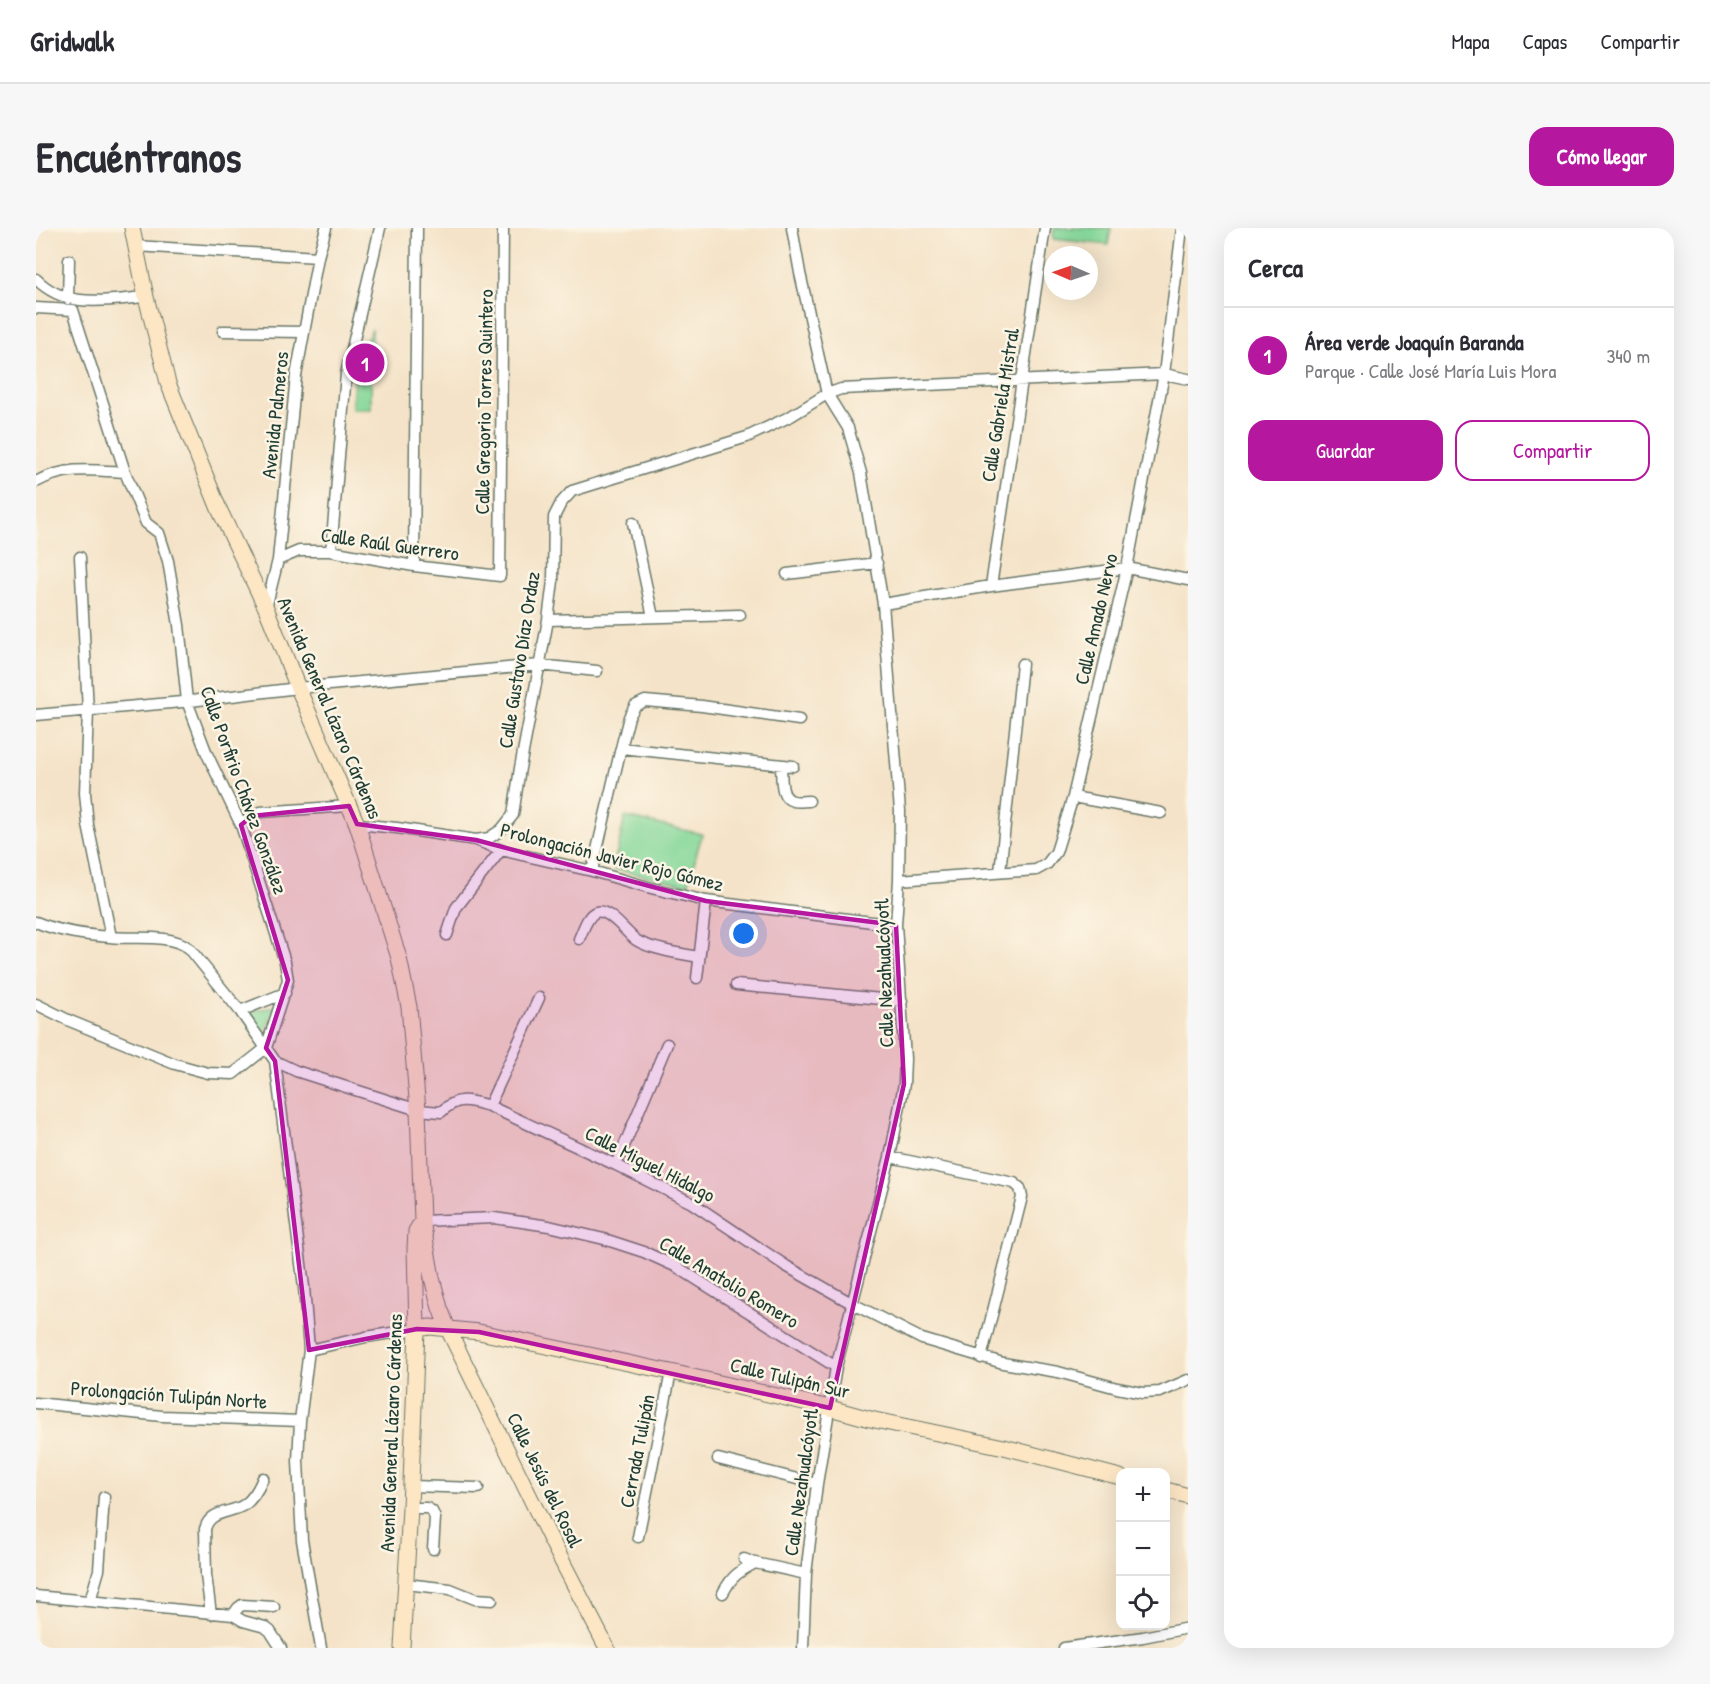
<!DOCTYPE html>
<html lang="es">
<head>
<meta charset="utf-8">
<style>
  :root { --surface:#fff; --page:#f7f7f7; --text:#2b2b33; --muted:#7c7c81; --line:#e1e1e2; --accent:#b5179e }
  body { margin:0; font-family:"Patrick Hand",sans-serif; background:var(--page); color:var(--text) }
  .controls { position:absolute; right:18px; bottom:18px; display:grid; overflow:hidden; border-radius:12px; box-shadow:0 6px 24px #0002 }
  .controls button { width:54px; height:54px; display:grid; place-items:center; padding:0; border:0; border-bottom:2px solid var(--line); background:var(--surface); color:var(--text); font:30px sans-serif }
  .compass { position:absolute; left:1008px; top:18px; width:54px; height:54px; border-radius:50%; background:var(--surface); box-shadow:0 6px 24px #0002; rotate:272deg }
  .you { position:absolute; left:708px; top:706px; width:21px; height:21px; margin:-15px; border:4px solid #fff; border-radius:50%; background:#1a73e8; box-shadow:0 0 0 9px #1a73e833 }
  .badge { display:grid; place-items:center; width:39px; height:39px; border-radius:50%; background:var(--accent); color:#fff; font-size:20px; font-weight:700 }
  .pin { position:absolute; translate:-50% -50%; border:3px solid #fff; box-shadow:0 2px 6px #0006 }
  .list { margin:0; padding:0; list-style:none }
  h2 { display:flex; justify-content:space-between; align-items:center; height:78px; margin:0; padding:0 24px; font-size:26px }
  h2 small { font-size:20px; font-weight:400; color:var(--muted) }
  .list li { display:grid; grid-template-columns:39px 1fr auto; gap:18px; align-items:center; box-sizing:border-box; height:96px; padding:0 24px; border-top:2px solid var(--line) }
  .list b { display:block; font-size:22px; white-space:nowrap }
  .list p { margin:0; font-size:20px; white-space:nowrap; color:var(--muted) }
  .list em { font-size:20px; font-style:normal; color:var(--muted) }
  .actions { display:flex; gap:12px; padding:18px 24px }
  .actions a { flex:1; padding:14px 0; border:2px solid var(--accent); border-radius:18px; text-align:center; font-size:21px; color:var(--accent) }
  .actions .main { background:var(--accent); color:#fff }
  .icon { flex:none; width:33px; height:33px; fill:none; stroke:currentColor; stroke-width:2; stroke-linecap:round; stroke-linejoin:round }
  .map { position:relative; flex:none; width:1152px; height:1420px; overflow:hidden; border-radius:18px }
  header { display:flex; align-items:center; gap:36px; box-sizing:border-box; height:84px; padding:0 30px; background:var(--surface); border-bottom:2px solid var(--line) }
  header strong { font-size:28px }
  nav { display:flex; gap:33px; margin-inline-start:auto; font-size:21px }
  .intro { display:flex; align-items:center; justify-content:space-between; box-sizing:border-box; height:144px; padding:0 36px }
  h1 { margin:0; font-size:42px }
  .button { padding:15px 27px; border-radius:18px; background:var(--accent); color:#fff; font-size:21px; font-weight:700 }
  main { display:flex; gap:36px; padding:0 36px }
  aside { flex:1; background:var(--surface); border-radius:18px; box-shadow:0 6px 24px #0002 }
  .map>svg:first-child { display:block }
  .park { fill:url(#park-crowns); stroke:#528a66; stroke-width:1.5 }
  .pitch { fill:#84d799; stroke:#528a66; stroke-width:1.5 }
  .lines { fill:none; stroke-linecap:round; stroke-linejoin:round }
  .street-casing { stroke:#6a7768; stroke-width:13 }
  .secondary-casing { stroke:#6a7768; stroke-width:17 }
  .street { stroke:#fff; stroke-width:10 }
  .secondary { stroke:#fce6c4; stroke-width:15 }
  .marked { fill:#b5179e; fill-opacity:0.2; stroke:#b5179e; stroke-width:4.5; stroke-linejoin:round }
  .labels { text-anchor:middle; stroke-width:5; stroke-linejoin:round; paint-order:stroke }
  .street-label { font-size:20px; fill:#1f3d34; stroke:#fcf5e5 }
</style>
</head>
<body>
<header>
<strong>Gridwalk</strong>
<nav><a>Mapa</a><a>Capas</a><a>Compartir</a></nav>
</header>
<div class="intro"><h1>Encuéntranos</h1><a class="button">Cómo llegar</a></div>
<main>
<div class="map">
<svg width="1152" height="1420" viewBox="0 0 1152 1420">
  <defs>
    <pattern id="park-crowns" width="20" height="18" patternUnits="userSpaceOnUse" patternTransform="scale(1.5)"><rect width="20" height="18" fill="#84d799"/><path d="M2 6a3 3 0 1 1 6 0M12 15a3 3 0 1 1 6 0" fill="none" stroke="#72b984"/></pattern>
  </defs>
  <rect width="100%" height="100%" fill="#fcf5e5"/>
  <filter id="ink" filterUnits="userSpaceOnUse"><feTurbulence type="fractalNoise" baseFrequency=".0167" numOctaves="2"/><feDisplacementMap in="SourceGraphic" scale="12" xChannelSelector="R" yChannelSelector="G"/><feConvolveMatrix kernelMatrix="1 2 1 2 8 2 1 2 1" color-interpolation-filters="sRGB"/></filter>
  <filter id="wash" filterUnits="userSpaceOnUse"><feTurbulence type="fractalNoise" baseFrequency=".008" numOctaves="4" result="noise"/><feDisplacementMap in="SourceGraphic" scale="24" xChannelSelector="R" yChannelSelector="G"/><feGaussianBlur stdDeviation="1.35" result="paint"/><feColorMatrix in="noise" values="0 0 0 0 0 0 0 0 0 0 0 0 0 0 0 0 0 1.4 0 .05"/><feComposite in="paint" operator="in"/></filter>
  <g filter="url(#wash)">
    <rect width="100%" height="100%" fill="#f4e3c8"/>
    <path class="park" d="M336,101L335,181H316L318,148L326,122Z
      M240,778L226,810L208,785Z"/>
    <path class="pitch" d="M1018,0H1075L1072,17L1017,11Z
      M589,589L666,606L652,657L577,641Z"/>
  </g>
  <g filter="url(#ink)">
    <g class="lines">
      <defs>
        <path id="street" d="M756,0L764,45L791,166L812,200L825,245L847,376L864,583L863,652L860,697L869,831L868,856L854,929L800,1139L781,1256L770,1346L767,1420
          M99,18L282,29
          M0,51C31,82 71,72 110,69
          M32,71L33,32
          M0,80L37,82L89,244L110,295L123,305L132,333L143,397L151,473L171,526L205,597L249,734L252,752L230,820L197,846L172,845L139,836L34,793L0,776
          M187,103L267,104
          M0,254C30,238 56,242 89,244
          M597,295L617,389
          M295,323L310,146L344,0
          M44,329L52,483L49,565L52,597L75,709
          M242,332L263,323H295L378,338L464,348L467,0
          M378,338L381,0
          M751,346L841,335
          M955,358L1009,0
          M847,376L955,358L1091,340L1152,352
          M230,380L242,332L260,148L282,29L290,0
          M512,392L704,387
          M0,487L146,474L262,460L503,437L561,443
          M585,520L757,538
          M745,537C746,548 743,570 757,573C762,574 768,573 773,573
          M1037,569L1125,585
          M321,596L361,600L440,612L465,622L556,643L615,660L670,673L860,697
          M205,597L216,588L224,584L313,578
          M440,612L453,610L465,602L477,587L484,540L512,392L517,353L518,289L525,275L536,263L711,209L755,188L791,166L805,161L1128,146L1152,151
          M556,643L585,520L593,489L599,478L609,473L666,478L763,492
          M964,644L986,436
          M863,652L1000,642L1011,636L1020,624L1037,569L1091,340L1128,146L1146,0
          M0,694C23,704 50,707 74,709C100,712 132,705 153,720L204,783L239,833L260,843L382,882L405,884C422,868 432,872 453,878L580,937L656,975L750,1038L817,1076L886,1111L967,1135L1022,1144L1081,1160L1107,1165L1124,1164L1152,1152
          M411,707L420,680L465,622
          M543,711C547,703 551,687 560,684C573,680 590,705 600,712C613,721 646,726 663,729
          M661,750L670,673
          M700,757L866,773
          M204,783L249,765
          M239,833L268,1059L273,1122L264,1193L262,1233L266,1312L285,1420
          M453,878L503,770
          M854,929L978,955L984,960L986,969L945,1130
          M580,937L631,816
          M386,993L458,990L513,998L568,1011L608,1024L641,1039L800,1139
          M273,1122L330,1109L381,1101
          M0,1175L126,1188L264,1193
          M682,1231L781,1256
          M374,1258L442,1260
          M374,1280H391L396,1283L399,1290L397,1321
          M602,1309L635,1144
          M708,1331L719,1335L770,1346
          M370,1356L414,1361L439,1371L456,1372
          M687,1365C696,1348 702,1344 719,1335
          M0,1368L197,1387L207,1393L229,1399L234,1403L245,1420
          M54,1373L63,1342L68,1269
          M175,1386L170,1347L169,1301C174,1282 193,1286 208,1277C217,1271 223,1260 227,1250
          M197,1387L202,1380L206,1377L238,1379
          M1028,1420L1107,1409L1152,1400"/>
        <path id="secondary" d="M96,0L110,69L132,155L183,281L230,380L262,460L321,596L363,730L373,779L382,882L386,993L396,1050L404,1080L412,1101L513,1308L571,1420
          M381,1101L394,1099L443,1104L635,1144L794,1180L834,1191L968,1219L1084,1249
          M1130,1262L1152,1268
          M366,1420L374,1280L381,1101L379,1020L380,1003L383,998"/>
      </defs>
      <use href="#street" class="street-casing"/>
      <use href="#secondary" class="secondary-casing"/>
      <use href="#street" class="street"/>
      <use href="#secondary" class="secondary"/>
    </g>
  </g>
  <path class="marked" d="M313,578L321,596L440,612L670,673L860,697L868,856L794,1180L443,1104L381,1101L273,1122L239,833L230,820L252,752L205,597L216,588Z"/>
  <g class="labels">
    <g class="street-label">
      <text transform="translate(448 174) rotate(-89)" y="7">Calle Gregorio Torres Quintero</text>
      <text transform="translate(964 177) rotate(-81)" y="7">Calle Gabriela Mistral</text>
      <text transform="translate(239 187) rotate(-84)" y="7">Avenida Palmeros</text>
      <text transform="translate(354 316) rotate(8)" y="7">Calle Raúl Guerrero</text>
      <text transform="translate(1060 391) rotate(-77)" y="7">Calle Amado Nervo</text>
      <text transform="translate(483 432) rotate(-81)" y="7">Calle Gustavo Díaz Ordaz</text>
      <text transform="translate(294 480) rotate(67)" y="7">Avenida General Lázaro Cárdenas</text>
      <text transform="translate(208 562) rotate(70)" y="7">Calle Porfirio Chávez González</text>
      <text transform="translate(576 629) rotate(14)" y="7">Prolongación Javier Rojo Gómez</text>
      <text transform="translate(848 745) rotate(-92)" y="7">Calle Nezahualcóyotl</text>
      <text transform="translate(614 936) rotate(27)" y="7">Calle Miguel Hidalgo</text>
      <text transform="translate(693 1054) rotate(31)" y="7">Calle Anatolio Romero</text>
      <text transform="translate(754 1150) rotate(13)" y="7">Calle Tulipán Sur</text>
      <text transform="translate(133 1167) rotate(4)" y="7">Prolongación Tulipán Norte</text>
      <text transform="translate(355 1205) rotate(-88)" y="7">Avenida General Lázaro Cárdenas</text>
      <text transform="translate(601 1223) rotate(-79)" y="7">Cerrada Tulipán</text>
      <text transform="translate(509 1252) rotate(64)" y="7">Calle Jesús del Rosal</text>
      <text transform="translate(765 1254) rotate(-82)" y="7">Calle Nezahualcóyotl</text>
    </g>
  </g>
</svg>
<div class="controls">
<button>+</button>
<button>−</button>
<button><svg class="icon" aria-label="locate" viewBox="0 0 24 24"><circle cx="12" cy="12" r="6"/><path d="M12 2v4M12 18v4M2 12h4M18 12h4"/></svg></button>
</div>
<svg class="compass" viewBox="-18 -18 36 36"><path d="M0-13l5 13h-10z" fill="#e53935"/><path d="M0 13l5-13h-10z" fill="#7c7c81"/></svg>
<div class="you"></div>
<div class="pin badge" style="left:329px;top:135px">1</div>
</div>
<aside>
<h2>Cerca<small></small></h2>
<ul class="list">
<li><span class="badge">1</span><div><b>Área verde Joaquín Baranda</b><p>Parque · Calle José María Luis Mora</p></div><em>340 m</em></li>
</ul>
<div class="actions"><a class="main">Guardar</a><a>Compartir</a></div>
</aside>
</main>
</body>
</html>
